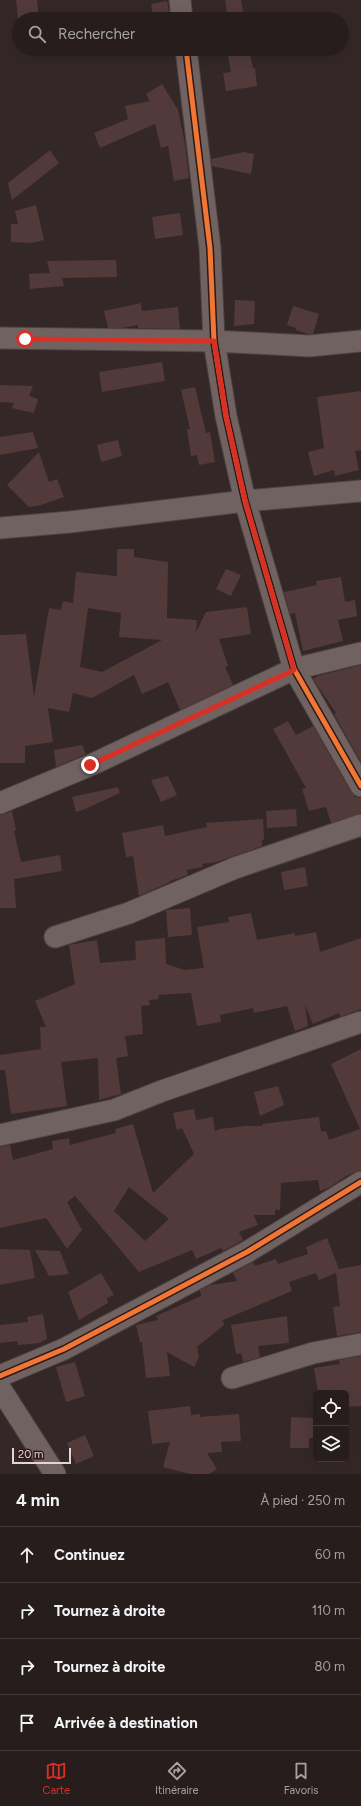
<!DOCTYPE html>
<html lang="fr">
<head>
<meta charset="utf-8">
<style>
  :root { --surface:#271d1d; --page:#332a2a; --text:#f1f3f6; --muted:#a4a2a4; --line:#433b3b; --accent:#d93025 }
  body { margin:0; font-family:Figtree,sans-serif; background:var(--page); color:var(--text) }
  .controls { position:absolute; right:12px; bottom:12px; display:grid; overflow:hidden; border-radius:6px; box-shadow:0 4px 16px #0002 }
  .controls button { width:36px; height:36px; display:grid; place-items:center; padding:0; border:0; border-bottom:1px solid var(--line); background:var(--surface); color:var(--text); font:20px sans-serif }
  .scale { position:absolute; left:12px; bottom:10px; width:59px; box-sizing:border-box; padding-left:4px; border:2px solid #e4d4d3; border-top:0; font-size:11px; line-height:14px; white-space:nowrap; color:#e4d4d3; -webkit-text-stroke:3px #2f1918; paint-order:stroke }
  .stop { position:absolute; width:12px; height:12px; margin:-9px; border:3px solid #d93025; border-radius:50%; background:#fff }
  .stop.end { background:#d93025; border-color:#fff; box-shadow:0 1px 4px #0008 }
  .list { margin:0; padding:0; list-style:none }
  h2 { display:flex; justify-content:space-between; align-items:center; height:52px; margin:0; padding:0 16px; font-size:17px }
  h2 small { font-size:13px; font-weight:400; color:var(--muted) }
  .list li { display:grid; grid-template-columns:26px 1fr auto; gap:12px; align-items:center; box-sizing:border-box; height:56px; padding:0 16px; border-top:1px solid var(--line) }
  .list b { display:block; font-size:15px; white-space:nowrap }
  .list em { font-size:13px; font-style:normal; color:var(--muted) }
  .icon { flex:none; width:22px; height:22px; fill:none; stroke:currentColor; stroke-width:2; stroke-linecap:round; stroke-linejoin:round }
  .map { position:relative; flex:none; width:361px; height:1474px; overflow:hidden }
  .search { position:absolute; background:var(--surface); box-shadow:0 4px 16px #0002; left:12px; right:12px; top:12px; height:44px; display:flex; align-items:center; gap:10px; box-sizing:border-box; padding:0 14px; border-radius:22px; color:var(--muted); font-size:15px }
  .sheet { height:276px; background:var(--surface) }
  nav { display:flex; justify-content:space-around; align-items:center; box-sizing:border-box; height:56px; border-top:1px solid var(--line); background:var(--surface); font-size:11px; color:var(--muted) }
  nav a { display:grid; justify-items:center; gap:2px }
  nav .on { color:var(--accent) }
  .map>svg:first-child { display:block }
  .building { fill:#523a3b; fill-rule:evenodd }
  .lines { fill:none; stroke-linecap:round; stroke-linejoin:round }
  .minor-casing { stroke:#4f4443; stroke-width:23 }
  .minor { stroke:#716262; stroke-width:21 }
  .cycleway-casing { stroke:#2f1918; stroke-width:8 }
  .cycleway { stroke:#f07635; stroke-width:5 }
  .route { stroke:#d93025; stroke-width:5 }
</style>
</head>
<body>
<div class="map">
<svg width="361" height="1474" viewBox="0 0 361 1474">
  <rect width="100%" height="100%" fill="#342727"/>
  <path class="building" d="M16,0H37L39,19H18Z
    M225,0H241L244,15L228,19Z
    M167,1L170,16L154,19L151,4Z
    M227,49H249L253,68H255L257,86L226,91L223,73L231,72Z
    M162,84L178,110L185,144L189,178L174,181L168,146L161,148L155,124L100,148L94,133L128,119L125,106L150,101L146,94Z
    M50,150L59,163L12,200L8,183Z
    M244,152L254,154L251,174L212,166L211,159Z
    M36,205L44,240L31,243L11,242V224H18L15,211Z
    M180,213L183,235L155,239L152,217Z
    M116,260L117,277L62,278L64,286L30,289L29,274L50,273L47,261Z
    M235,300L255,301L254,324L234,326Z
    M141,303L142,311L178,307L180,329L138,328V325L122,328H108L104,311Z
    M293,306L319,314L313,334H308L296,330V328L287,325Z
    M162,362L165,381L102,392L99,372Z
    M0,385L33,386L29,396L38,399L34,413L12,408L14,403L0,402Z
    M195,387L206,433L210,432L215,462L199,465L197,455L191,456L187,429H190L181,390Z
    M361,391V450L355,451L359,470L335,476L334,470L314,476L308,452L324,448L317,397Z
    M33,432L38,448L0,455V437Z
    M118,440L122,456L101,462L97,445Z
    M39,452L49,482L57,479L64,497L41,505L29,507L7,485Z
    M117,549H134V557L168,562L167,618L197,620L196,632L206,612L247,607L251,634L219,639L228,666L225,667L233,685L180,710L168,682L142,694L134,675L92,698L73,693L69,712L48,708L53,742L25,746V763H0V635L26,634L34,697L49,608L61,610L63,601L73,603L76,572L117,576ZM88,608L121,613L119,637L162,640L102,672L80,667Z
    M226,569L241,575L231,596L216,589Z
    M341,577L345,602L355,600L357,616L338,620L343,641L303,651L295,613L290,614L284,592L317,585L316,581Z
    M361,665V762L334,714L336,713L313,679L318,676Z
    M288,721L296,735L313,726L351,792L355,797L361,798V813L331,823L326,807L309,811L302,789L306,788L273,729Z
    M82,745L86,754L56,767L54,750Z
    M168,776L177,795L161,802L151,780Z
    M118,787L120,793L85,809L76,812L72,797Z
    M296,809L297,826L267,828L266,811Z
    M12,811L16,830L14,831L21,862L60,855L62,871L14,879L16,908H0V815Z
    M263,819L264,840H262V846L217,862L202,864L203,867L187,870L188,875L170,881V882L139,896L133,856L126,857L122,833L163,825L165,836L207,827L206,823Z
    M305,867L308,886L284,890L281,872Z
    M190,908L192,935L168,937L166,910Z
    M251,913L257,940L295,933V936L316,932L320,952L361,938V1009L340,1017L339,1013L313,1024L305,1005L308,1026L295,1031L287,1006L254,1013L253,1008L220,1015L221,1022L197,1026L191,993L158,995L159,999L149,1000L150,1005L141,1006L143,1034L125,1036L128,1056L116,1058L121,1094L99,1100L98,1058L61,1062L67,1106L11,1114L5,1070H0V1055L41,1049L40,1027H46L35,1001L75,984L69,945L97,940L100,963L136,960L135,941L165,938L166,964L185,970L204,968L197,927L229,922L228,917Z
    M361,1049V1170L346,1176L330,1187L320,1191L318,1180L281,1183L280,1210H275V1215H254L258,1225L239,1232L243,1240L223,1251L221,1248L196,1259L192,1250L139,1272L75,1196L67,1202L82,1230L67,1249L46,1218L0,1228V1147L10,1145L13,1160L53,1149L52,1141L69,1138L70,1145L116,1133L115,1129L133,1124L153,1193L194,1154L182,1128L177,1130L173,1113L194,1109L196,1120L213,1117L215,1131L220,1129L245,1126H263L262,1124L319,1117L321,1132L326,1131L329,1140L360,1129L331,1064ZM129,1187L169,1219L145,1241L114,1211Z
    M278,1086L284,1105L260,1116L254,1092Z
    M327,1238L339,1269L361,1265V1332L337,1336L333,1307L340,1306L336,1273L319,1280L316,1273L289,1282L292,1291L223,1320L224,1325L197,1347L199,1357L194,1367L167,1352L170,1376L146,1378L142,1342H140L136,1325L158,1320L156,1316L201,1296L200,1290L210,1285L237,1281L233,1273L253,1262L255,1266L276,1259L278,1264L308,1254L306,1247Z
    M0,1249L30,1250L35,1278L0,1285Z
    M35,1250L60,1251L69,1274L49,1276Z
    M101,1273L114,1295L107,1298L108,1303L79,1320L68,1292Z
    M43,1314L47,1339L40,1343L18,1345L17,1341L0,1343V1325L28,1322L27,1317Z
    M287,1316L289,1343L258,1346L260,1357L243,1362L241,1353L236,1354L231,1325Z
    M361,1356V1406L346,1407V1393H318L314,1368L340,1364L339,1360Z
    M75,1362L85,1396L66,1402L56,1367Z
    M190,1406L191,1415L200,1414V1417L239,1414L241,1441L221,1442L222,1452L207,1453L217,1469L209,1474H190L163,1467L170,1442L152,1444L148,1411Z
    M291,1417L314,1418V1438H309V1448H290Z
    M85,1435L94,1456L76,1464L67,1443Z"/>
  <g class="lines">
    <defs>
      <path id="minor" d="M180,0L182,19
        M186,49L210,248L214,341L226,416L245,501L294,669L361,786
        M0,338L214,341L309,346L361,341
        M0,528L70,522L245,501L361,491
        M0,803L91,765L294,669L361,653
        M55,937L129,913L235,868L361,825
        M0,1135L114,1110L162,1091L361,1022
        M0,1376L64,1349L247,1252L361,1182
        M232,1378L313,1353L361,1344
        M0,1388L55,1474"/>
    </defs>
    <use href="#minor" class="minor-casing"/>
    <use href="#minor" class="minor"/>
    <defs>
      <path id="cycleway" d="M186,49L210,248L214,341L226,416L245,501L294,669L361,786
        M0,1376L64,1349L247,1252L361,1182"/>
    </defs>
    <use href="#cycleway" class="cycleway-casing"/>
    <use href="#cycleway" class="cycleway"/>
  </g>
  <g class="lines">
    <path class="route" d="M25,339L214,341L226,416L245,500L294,670L90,765"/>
  </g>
</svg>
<div class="controls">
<button><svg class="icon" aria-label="locate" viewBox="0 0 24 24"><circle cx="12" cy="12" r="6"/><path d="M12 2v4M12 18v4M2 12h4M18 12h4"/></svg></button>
<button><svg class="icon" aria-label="layers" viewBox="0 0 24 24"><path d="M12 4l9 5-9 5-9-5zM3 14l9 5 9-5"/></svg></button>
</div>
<div class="scale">20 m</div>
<div class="stop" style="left:25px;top:339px"></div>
<div class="stop end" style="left:90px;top:765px"></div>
<div class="search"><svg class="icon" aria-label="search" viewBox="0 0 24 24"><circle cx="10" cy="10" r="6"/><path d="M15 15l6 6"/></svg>Rechercher</div>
</div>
<section class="sheet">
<h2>4 min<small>À pied · 250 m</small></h2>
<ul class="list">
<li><svg class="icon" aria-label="ahead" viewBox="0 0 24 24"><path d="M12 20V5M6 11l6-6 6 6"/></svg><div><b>Continuez</b></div><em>60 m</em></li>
<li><svg class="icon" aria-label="right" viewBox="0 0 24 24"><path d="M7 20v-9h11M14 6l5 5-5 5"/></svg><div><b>Tournez à droite</b></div><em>110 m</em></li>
<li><svg class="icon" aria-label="right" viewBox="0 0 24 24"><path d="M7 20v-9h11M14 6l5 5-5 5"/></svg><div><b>Tournez à droite</b></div><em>80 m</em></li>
<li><svg class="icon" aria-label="arrive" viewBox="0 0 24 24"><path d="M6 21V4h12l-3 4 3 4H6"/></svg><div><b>Arrivée à destination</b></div></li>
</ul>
</section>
<nav>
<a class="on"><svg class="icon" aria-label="map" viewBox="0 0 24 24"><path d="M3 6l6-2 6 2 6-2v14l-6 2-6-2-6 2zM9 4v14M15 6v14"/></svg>Carte</a>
<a><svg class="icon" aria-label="directions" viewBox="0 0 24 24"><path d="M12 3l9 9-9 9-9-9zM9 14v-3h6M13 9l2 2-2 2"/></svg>Itinéraire</a>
<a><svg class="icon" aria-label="saved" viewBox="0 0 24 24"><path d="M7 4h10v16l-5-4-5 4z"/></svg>Favoris</a>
</nav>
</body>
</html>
